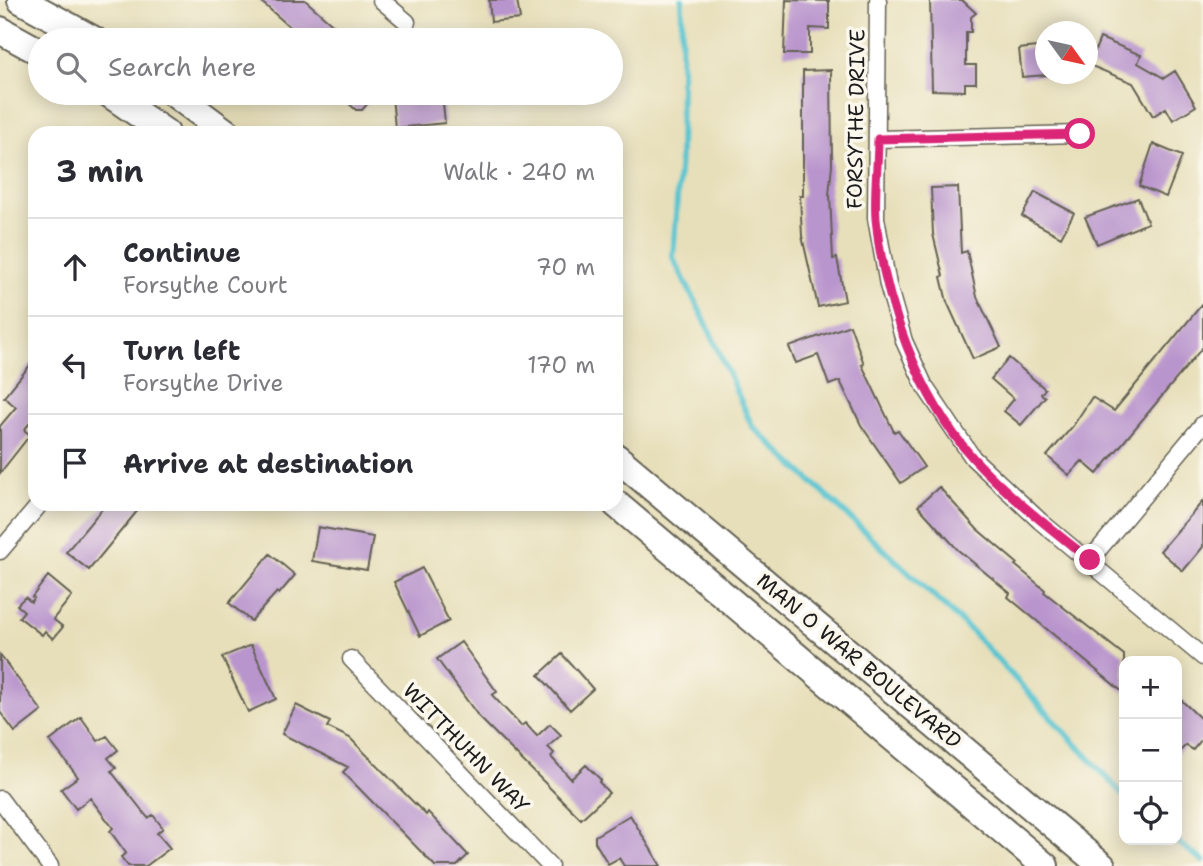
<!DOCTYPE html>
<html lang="en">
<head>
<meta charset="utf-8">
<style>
  :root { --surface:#fff; --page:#f7f7f7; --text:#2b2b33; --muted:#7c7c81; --line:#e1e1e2 }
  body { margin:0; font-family:"Shantell Sans",sans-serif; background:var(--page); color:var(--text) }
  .controls { position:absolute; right:21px; bottom:21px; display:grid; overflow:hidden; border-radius:14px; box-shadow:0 4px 18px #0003 }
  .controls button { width:63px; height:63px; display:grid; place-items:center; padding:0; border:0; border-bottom:2px solid var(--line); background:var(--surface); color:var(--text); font:35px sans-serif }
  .compass { position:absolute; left:1035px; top:21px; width:63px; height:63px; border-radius:50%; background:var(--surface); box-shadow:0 4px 18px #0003; rotate:123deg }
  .stop { position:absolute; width:21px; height:21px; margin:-16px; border:5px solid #db2777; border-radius:50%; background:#fff }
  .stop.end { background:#db2777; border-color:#fff; box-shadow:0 2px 7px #0008 }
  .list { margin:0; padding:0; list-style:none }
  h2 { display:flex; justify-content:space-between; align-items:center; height:91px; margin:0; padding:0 28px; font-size:30px }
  h2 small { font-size:23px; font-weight:400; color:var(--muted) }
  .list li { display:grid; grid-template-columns:46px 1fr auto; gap:21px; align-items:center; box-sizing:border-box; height:98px; padding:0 28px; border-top:2px solid var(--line) }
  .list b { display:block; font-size:26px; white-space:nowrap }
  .list p { margin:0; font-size:23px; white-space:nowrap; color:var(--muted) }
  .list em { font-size:23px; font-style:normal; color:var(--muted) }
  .icon { flex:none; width:38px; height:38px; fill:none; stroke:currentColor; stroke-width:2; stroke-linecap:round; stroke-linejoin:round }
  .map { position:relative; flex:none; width:1203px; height:866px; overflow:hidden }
  .search { position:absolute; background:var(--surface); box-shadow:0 4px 18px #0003; left:28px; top:28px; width:595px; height:77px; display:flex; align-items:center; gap:18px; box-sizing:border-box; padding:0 24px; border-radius:38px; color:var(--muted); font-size:26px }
  .panel { position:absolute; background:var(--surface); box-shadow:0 4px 18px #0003; left:28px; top:126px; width:595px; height:385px; border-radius:21px }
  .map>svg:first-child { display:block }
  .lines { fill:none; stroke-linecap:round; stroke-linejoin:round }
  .stream { stroke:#58c4d0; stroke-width:6 }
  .building { fill:#b995cd }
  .minor-casing { stroke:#636053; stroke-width:19 }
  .primary-casing { stroke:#636053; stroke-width:30 }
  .minor { stroke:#fff; stroke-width:16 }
  .primary { stroke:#fff; stroke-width:26 }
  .route { stroke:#db2777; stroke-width:9 }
  .labels { text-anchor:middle; stroke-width:7; stroke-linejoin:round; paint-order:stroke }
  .street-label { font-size:21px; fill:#1c1c1c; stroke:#fbf7ec }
</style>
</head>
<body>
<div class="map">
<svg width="1203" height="866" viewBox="0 0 1203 866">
  <rect width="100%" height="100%" fill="#fbf7ec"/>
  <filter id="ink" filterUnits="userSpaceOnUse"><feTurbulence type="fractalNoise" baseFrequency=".0143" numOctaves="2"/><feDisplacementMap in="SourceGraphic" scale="14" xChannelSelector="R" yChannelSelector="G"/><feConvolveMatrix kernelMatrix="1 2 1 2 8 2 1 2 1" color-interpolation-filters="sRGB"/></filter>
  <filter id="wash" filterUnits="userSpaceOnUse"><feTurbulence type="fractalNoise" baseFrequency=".00686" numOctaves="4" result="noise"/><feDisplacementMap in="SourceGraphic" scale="28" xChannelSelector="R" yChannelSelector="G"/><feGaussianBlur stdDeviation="1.57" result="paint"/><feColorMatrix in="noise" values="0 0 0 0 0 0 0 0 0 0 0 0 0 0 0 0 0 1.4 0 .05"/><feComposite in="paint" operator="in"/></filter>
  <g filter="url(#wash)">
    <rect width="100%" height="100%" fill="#e7dfba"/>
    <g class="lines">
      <path class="stream" d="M682,0L680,156L673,258L706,323L752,426L971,631L1124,796
        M1175,840L1203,861"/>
    </g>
    <g id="blocks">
      <path class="building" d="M259,0H305L338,29L329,40H305Z
        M489,0H517L520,19L491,22Z
        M786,0L829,1V29L810,28V54H784Z
        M930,0H962L976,13L971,17V32H966V65H976V83H965V91L932,90Z
        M1100,38L1141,55L1138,63L1164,78L1175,71L1196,106L1173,120L1166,108L1153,116L1133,83L1089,65Z
        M1046,46V75L1022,77L1019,49Z
        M831,70L832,165L829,195H830L833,259L837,258L845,301L818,307L802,236L800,196H803V71Z
        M337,93H377L362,110H356Z
        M428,93H442L445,123L395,128L392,96Z
        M1153,144L1182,156L1166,197L1139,186Z
        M958,187L961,253L967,251L977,297L1001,347L973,359L947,302L941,277L943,276L933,234L931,188Z
        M1035,192L1074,213L1061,237L1022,216Z
        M1138,198L1148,223L1097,244L1085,217Z
        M1203,303V347L1097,474L1082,461L1069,475L1047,456L1073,426L1092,397L1114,411Z
        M850,325L864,364L862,365L894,432L898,430L924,467L901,483L861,425L840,381L829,385L818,355L796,363L789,347Z
        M1009,358L1045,389L1041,394L1045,397L1021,425L1004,411L1014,399L991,379Z
        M35,359V417L24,430L30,435L0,473V426L16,407L4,397Z
        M939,487L977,529L1017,563L1015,565L1045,590L1044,592L1124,655V693L1008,597L1010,593L958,550L918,506Z
        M1203,501V547L1183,571L1160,551Z
        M106,504H143L89,570L66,552Z
        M318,527L373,537L367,570L312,561Z
        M270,554L295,575L279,594L277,592L251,621L229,603Z
        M422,568L449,621L420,636L394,582Z
        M48,576L72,596L53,619L63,627L53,639L45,631L42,635L19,617L24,611L17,605L25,597L31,602L34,598L32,597Z
        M461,642L497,692L492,695L521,726L525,723L537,736L550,724L561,735L548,747L554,753L551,757L571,779L586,765L601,780L599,782L609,793L581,819L479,717L437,659Z
        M251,645L276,699L248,712L222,657Z
        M562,654L593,689L570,710L539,675Z
        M0,655L42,711L15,732L0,712Z
        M1177,696L1203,721V738L1193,750L1186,745L1177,754Z
        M296,705L330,722L327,727L350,738L426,815L428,812L468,855L457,866H435L343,772L348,767L282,734Z
        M81,717L98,741L107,736L118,750L108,758L116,768L111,771L148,818L153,815L163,828L157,833L170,848L146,866H128L121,857L126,853L110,831L113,828L90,798L76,809L61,789L78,777L50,741Z
        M630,815L661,866H624L619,858L608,864L595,842V836Z"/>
    </g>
  </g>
  <g filter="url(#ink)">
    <use href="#blocks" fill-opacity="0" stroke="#636053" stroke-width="2"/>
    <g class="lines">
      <defs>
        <path id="minor" d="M381,0L407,22
          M878,0L876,218L888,285L904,341L925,387L973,458L1040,521L1203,657
          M878,139L1080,134
          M0,551L40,504
          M1090,560L1203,424
          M351,659L550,866
          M0,799L50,866"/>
        <path id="primary" d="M21,0L94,40
          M0,30L40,52
          M108,93L166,133
          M173,93L227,133
          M616,457L1102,866
          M616,504L1045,866"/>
      </defs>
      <use href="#minor" class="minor-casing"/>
      <use href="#primary" class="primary-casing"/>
      <use href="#minor" class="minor"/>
      <use href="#primary" class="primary"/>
    </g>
  </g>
  <g class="lines" filter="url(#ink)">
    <path class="route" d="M1080,134L878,139C878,165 874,193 876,219C883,299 919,398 973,458C1008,496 1050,528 1090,560"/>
  </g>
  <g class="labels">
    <g class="street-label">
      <text transform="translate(856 119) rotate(-89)" y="7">FORSYTHE DRIVE</text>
      <text transform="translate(859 661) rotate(40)" y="7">MAN O WAR BOULEVARD</text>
      <text transform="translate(466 748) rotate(46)" y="7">WITTHUHN WAY</text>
    </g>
  </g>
</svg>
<div class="controls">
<button>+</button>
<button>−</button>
<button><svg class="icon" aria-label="locate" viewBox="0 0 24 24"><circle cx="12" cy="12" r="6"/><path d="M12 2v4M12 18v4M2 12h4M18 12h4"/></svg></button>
</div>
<svg class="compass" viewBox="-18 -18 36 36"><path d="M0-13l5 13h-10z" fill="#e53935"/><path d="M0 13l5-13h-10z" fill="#7c7c81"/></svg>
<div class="stop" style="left:1080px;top:134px"></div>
<div class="stop end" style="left:1090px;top:560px"></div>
<div class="search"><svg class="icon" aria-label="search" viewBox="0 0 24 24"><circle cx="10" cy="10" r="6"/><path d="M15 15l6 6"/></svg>Search here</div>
<section class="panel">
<h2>3 min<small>Walk · 240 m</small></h2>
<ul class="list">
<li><svg class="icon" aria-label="ahead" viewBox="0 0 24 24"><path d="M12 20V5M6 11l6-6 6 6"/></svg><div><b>Continue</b><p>Forsythe Court</p></div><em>70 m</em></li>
<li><svg class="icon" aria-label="left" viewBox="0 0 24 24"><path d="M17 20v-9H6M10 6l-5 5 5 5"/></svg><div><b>Turn left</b><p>Forsythe Drive</p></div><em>170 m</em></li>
<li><svg class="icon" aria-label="arrive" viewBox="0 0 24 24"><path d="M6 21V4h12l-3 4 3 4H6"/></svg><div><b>Arrive at destination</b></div></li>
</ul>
</section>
</div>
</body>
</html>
